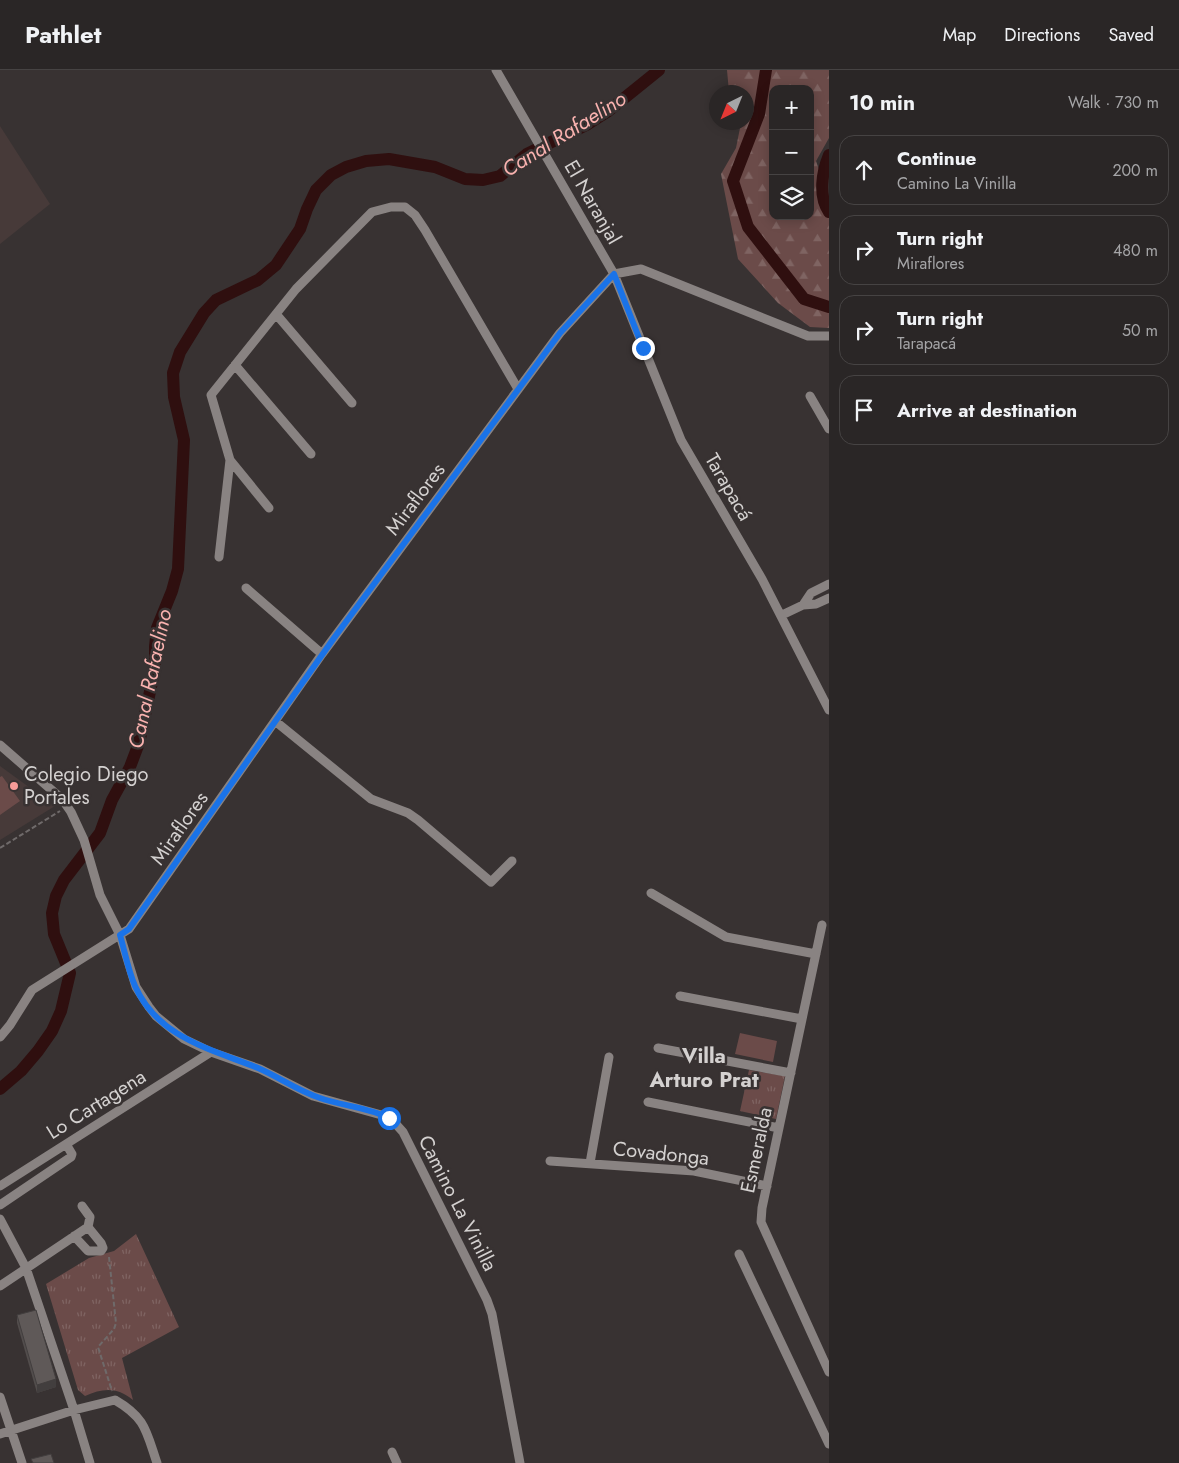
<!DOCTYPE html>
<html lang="en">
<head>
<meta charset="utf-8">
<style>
  :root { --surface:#2a2626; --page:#363232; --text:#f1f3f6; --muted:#a5a5a7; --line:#464343 }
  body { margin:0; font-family:Jost,sans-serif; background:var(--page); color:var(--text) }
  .controls { position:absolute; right:15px; top:15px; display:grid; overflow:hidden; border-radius:10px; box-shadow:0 2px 12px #0003 }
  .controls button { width:45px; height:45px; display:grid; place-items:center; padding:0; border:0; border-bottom:1px solid var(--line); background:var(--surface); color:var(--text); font:25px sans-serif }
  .compass { position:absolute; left:709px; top:15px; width:45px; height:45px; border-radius:50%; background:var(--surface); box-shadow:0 2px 12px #0003; rotate:223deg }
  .stop { position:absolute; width:15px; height:15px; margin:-11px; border:4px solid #1a73e8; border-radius:50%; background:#fff }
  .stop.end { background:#1a73e8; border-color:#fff; box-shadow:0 1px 5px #0008 }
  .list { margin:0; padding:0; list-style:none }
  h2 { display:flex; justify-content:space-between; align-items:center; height:65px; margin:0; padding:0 20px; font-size:21px }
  h2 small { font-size:16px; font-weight:400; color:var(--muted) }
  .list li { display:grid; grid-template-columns:32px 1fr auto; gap:15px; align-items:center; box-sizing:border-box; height:70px; margin:0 10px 10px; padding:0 10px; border:1px solid var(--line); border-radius:15px }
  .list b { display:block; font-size:19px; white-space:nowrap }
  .list p { margin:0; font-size:16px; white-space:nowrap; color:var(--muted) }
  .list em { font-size:16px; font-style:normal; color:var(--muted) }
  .icon { flex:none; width:28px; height:28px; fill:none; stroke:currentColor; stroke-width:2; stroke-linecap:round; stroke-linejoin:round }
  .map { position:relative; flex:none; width:829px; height:1393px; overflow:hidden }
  header { display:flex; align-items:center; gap:30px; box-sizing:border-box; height:70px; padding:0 25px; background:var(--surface); border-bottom:1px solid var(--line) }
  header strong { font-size:24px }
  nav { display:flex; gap:28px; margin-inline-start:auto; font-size:18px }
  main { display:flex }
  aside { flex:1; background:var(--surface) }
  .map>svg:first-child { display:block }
  .built { fill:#473a39 }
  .grass { fill:url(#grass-tufts) }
  .forest { fill:url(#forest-firs); fill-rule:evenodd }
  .pitch { fill:#6b4b49 }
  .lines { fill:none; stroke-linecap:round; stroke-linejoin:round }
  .canal { stroke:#2f0f0f; stroke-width:12 }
  .path { stroke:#6f6a6a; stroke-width:2; stroke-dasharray:5 2.5; stroke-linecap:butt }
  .minor { stroke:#898382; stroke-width:9 }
  .wall { fill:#524d4c }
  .shaded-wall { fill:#423e3e }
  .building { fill:#5f5958; stroke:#423e3e }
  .route { stroke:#1a73e8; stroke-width:6 }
  .poi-dot { fill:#f59b98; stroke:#383232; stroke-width:2 }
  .labels { text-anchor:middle; stroke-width:5; stroke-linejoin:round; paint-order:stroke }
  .street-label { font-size:20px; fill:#d4d1d0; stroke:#383232 }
  .poi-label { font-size:20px; fill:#d4d1d0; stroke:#383232; text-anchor:start }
  .water-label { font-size:21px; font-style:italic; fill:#f9b2af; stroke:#383232 }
  .neighbourhood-label { font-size:21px; font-weight:bold; fill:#d4d1d0; stroke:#383232 }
</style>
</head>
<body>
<header>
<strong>Pathlet</strong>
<nav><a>Map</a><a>Directions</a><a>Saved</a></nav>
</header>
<main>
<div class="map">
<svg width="829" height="1393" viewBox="0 0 829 1393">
  <defs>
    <pattern id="grass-tufts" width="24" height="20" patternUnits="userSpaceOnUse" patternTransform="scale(1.25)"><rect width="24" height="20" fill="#6b4b49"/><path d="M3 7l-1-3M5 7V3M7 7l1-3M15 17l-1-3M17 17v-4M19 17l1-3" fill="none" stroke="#7f6462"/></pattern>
    <pattern id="forest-firs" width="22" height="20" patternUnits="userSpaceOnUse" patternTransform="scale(1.25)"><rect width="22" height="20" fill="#6b4b49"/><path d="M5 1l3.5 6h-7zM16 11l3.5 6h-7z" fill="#7f6462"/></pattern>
  </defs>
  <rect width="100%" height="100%" fill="#383232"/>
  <path class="built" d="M0,56L50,134L0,174Z
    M0,696L55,736L0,770Z"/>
  <path class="grass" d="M749,1000L785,1006L776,1049L740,1041Z
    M136,1164L179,1257L122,1288L133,1330C117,1317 103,1318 85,1326L78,1320L46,1214L89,1188L114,1181Z"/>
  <path class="forest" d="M727,0H829V68L816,91L829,129V258L810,257L778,233L738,189L721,104L736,78L741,53L746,52V22H729ZM773,19H810V146H773Z"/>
  <path class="pitch" d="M2,706L20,731L0,745V707Z
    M740,963L777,971L773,992L735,984Z"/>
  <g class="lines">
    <path class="canal" d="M766,0L759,44L733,111L748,157L804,229L829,237
      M829,85C822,102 818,126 829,142
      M0,1019L21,1001L38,981L52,961L61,941L70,903L54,864L52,843L56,826L64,810L100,763L112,730L130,697L139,673L155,598V577L157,558L172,521L178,499L184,370L174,327L173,303L180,282L204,243L216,230L258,210L276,195L300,159L307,139L316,120L331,105L346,97L366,91L389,89L435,97L465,109L483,110L500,106L527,84L588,54L607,42L659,0"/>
    <path class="path" d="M0,778L60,741
      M109,1187L116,1253L114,1259L98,1277L112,1321"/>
    <path class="minor" d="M496,0L614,204L681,370L762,509L829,640
      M276,244L352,333
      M235,295L311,384
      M810,326L829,359
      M269,438L230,390L211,325L296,219L372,142L391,137H405L415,145L425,160L518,319
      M219,487L230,390
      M246,518L322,584
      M803,535L816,534L829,528
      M782,545L803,535L811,523L829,514
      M275,651L371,729L408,743L418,750L491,812L512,791
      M0,675L62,729L71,742L84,770L100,825L120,865L136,917L149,937L156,946L184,969L211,982L260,999L313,1026L385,1046L394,1052L403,1062L487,1230L492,1244L520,1393
      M651,823L726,867L816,884
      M822,855L762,1138L761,1152L829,1302
      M680,926L802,949
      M0,967L10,955L32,920L129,859L322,584L560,263L614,204L641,199L808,266H829
      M658,978L791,1003
      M648,1032L779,1058
      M550,1091L694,1101L767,1116
      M590,1093L609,987
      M0,1116L211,982
      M0,1135L71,1087L72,1084L66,1074
      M0,1149L26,1198L74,1340L90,1393
      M74,1166L88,1181H101L103,1178L101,1173L88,1157
      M739,1184L829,1374
      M0,1216L88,1157L90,1147L82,1136
      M0,1327L22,1393
      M0,1364L74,1340L115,1330C146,1348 146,1361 157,1393
      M392,1382L397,1393"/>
  </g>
  <path class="wall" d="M17,1245L56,1317L37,1323L17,1253Z"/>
  <path class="shaded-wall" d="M56,1309V1317L37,1323V1315Z"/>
  <path class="building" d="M36,1240L56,1309L37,1315L17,1245Z
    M51,1384L54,1393H33L31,1389Z"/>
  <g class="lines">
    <path class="route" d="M389,1048C368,1037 342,1036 320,1028C298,1021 279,1007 258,998C211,979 158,968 135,916C128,900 125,882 120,865L129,859L334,568L560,263L614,204L643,278"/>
  </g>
  <circle class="poi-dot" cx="14" cy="716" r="5"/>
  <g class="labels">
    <g class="street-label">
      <text transform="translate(593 132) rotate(60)" y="7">El Naranjal</text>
      <text transform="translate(729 417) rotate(60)" y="7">Tarapacá</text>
      <text transform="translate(415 429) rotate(-53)" y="7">Miraflores</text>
      <text transform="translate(179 758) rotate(-55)" y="7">Miraflores</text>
      <text transform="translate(96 1034) rotate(-32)" y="7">Lo Cartagena</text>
      <text transform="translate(756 1080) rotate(-78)" y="7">Esmeralda</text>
      <text transform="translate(661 1083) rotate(6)" y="7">Covadonga</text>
      <text transform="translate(458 1133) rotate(63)" y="7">Camino La Vinilla</text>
    </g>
    <g class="poi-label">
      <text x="24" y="711">Colegio Diego<tspan x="24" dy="23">Portales</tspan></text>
    </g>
    <g class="water-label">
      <text transform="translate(564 64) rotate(-32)" y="7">Canal Rafaelino</text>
      <text transform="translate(150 609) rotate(-78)" y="7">Canal Rafaelino</text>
    </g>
    <g class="neighbourhood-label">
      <text x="704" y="993">Villa<tspan x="704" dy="24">Arturo Prat</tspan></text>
    </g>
  </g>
</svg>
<div class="controls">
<button>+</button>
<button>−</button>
<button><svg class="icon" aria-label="layers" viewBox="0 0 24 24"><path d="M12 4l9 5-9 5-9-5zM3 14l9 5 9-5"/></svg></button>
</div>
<svg class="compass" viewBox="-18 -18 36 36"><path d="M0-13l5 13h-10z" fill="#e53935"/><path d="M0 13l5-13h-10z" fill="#a5a5a7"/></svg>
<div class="stop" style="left:389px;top:1048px"></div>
<div class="stop end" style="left:643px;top:278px"></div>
</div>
<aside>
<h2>10 min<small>Walk · 730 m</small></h2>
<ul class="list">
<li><svg class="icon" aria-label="ahead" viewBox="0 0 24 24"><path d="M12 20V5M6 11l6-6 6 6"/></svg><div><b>Continue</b><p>Camino La Vinilla</p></div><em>200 m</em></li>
<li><svg class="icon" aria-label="right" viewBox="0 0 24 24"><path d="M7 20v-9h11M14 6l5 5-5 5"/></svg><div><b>Turn right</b><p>Miraflores</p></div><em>480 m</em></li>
<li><svg class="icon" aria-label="right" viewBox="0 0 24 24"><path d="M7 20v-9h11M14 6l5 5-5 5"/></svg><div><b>Turn right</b><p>Tarapacá</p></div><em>50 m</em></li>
<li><svg class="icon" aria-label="arrive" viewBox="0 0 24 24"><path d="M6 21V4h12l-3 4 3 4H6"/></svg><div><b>Arrive at destination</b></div></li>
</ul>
</aside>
</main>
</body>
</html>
